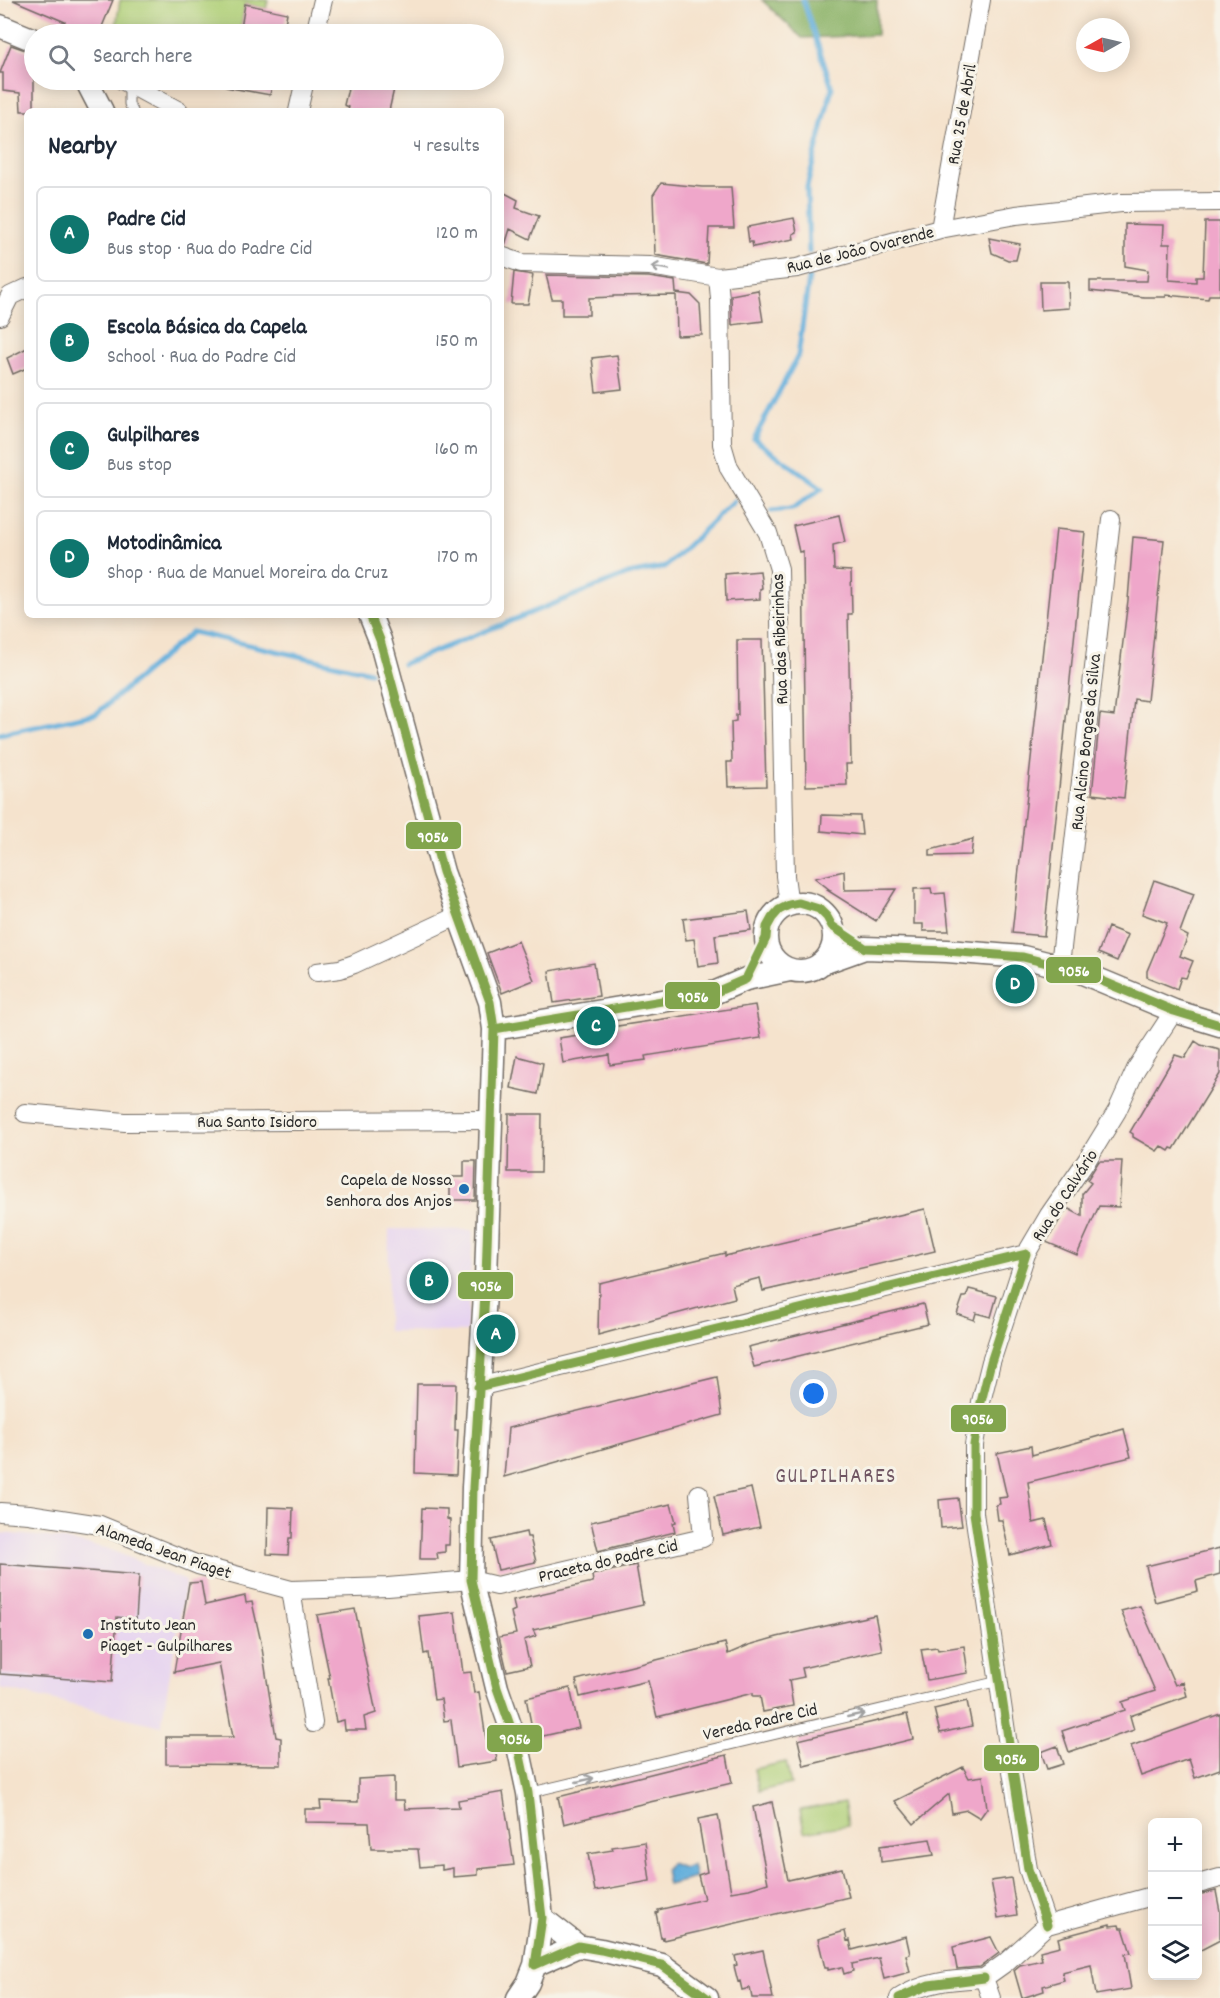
<!DOCTYPE html>
<html lang="en">
<head>
<meta charset="utf-8">
<style>
  :root { --surface:#fff; --page:#f2f2f3; --text:#1f2937; --muted:#747a83; --line:#e0e1e3; --accent:#0f766e }
  body { margin:0; font-family:Dekko,sans-serif; background:var(--page); color:var(--text) }
  .controls { position:absolute; right:18px; bottom:18px; display:grid; overflow:hidden; border-radius:9px; box-shadow:0 3px 15px #0003 }
  .controls button { width:54px; height:54px; display:grid; place-items:center; padding:0; border:0; border-bottom:2px solid var(--line); background:var(--surface); color:var(--text); font:30px sans-serif }
  .compass { position:absolute; left:1076px; top:18px; width:54px; height:54px; border-radius:50%; background:var(--surface); box-shadow:0 3px 15px #0003; rotate:262deg }
  .you { position:absolute; left:814px; top:1394px; width:21px; height:21px; margin:-15px; border:4px solid #fff; border-radius:50%; background:#1a73e8; box-shadow:0 0 0 9px #1a73e833 }
  .badge { display:grid; place-items:center; width:39px; height:39px; border-radius:50%; background:var(--accent); color:#fff; font-size:20px; font-weight:700 }
  .pin { position:absolute; translate:-50% -50%; border:3px solid #fff; box-shadow:0 2px 6px #0006 }
  .list { margin:0; padding:0; list-style:none }
  h2 { display:flex; justify-content:space-between; align-items:center; height:78px; margin:0; padding:0 24px; font-size:26px }
  h2 small { font-size:20px; font-weight:400; color:var(--muted) }
  .list li { display:grid; grid-template-columns:39px 1fr auto; gap:18px; align-items:center; box-sizing:border-box; height:96px; margin:0 12px 12px; padding:0 12px; border:2px solid var(--line); border-radius:9px }
  .list b { display:block; font-size:22px; white-space:nowrap }
  .list p { margin:0; font-size:20px; white-space:nowrap; color:var(--muted) }
  .list em { font-size:20px; font-style:normal; color:var(--muted) }
  .icon { flex:none; width:33px; height:33px; fill:none; stroke:currentColor; stroke-width:2; stroke-linecap:round; stroke-linejoin:round }
  .map { position:relative; flex:none; width:1220px; height:1998px; overflow:hidden }
  .search { position:absolute; background:var(--surface); box-shadow:0 3px 15px #0003; left:24px; top:24px; width:480px; height:66px; display:flex; align-items:center; gap:15px; box-sizing:border-box; padding:0 21px; border-radius:33px; color:var(--muted); font-size:22px }
  .panel { position:absolute; background:var(--surface); box-shadow:0 3px 15px #0003; left:24px; top:108px; width:480px; height:510px; border-radius:9px }
  .map>svg:first-child { display:block }
  .built { fill:#e6d3f0 }
  .green { fill:#afcf77; stroke:#6d7d51; stroke-width:1.5 }
  .forest { fill:#8bb268; stroke:#5b6e4a; stroke-width:1.5 }
  .water { fill:#64afdc; stroke:#486d84; stroke-width:1.5 }
  .lines { fill:none; stroke-linecap:round; stroke-linejoin:round }
  .stream { stroke:#64afdc; stroke-width:5 }
  .building { fill:#efa7ca }
  .service-casing { stroke:#726b64; stroke-width:11 }
  .minor-casing { stroke:#726b64; stroke-width:20 }
  .tertiary-casing { stroke:#726b64; stroke-width:25 }
  .service { stroke:#fff; stroke-width:9 }
  .minor { stroke:#fff; stroke-width:18 }
  .tertiary { stroke:#fff; stroke-width:22 }
  .bus-1-casing { stroke:#f7f3e8; stroke-width:14 }
  .bus-1 { stroke:#82a54d; stroke-width:9 }
  .oneway { stroke:#a0a0a0 }
  .poi-dot { fill:#1f6fb2; stroke:#f7f3e8; stroke-width:2 }
  .labels { text-anchor:middle; stroke-width:6; stroke-linejoin:round; paint-order:stroke }
  .street-label { font-size:18px; fill:#2b2b2b; stroke:#f7f3e8 }
  .poi-label { font-size:18px; fill:#2b2b2b; stroke:#f7f3e8; text-anchor:end }
  .quarter-label { font-size:21px; letter-spacing:1.5px; fill:#705663; stroke:#f7f3e8 }
  .line-badge { stroke:#f7f3e8; stroke-width:2 }
  .badge-label { font-size:16px; text-anchor:middle; font-weight:bold; fill:#fff }
</style>
</head>
<body>
<div class="map">
<svg width="1220" height="1998" viewBox="0 0 1220 1998">
  <rect width="100%" height="100%" fill="#f7f3e8"/>
  <filter id="ink" filterUnits="userSpaceOnUse"><feTurbulence type="fractalNoise" baseFrequency=".0167" numOctaves="2"/><feDisplacementMap in="SourceGraphic" scale="12" xChannelSelector="R" yChannelSelector="G"/><feConvolveMatrix kernelMatrix="1 2 1 2 8 2 1 2 1" color-interpolation-filters="sRGB"/></filter>
  <filter id="wash" filterUnits="userSpaceOnUse"><feTurbulence type="fractalNoise" baseFrequency=".008" numOctaves="4" result="noise"/><feDisplacementMap in="SourceGraphic" scale="24" xChannelSelector="R" yChannelSelector="G"/><feGaussianBlur stdDeviation="1.35" result="paint"/><feColorMatrix in="noise" values="0 0 0 0 0 0 0 0 0 0 0 0 0 0 0 0 0 1.4 0 .05"/><feComposite in="paint" operator="in"/></filter>
  <g filter="url(#wash)">
    <rect width="100%" height="100%" fill="#f5e3cd"/>
    <path class="built" d="M389,1229L473,1230L467,1332L387,1331Z
      M0,1533L46,1537L106,1548L186,1581L161,1726L0,1688Z"/>
    <path class="green" d="M120,0H268L266,9L245,4L240,34H115Z
      M786,1762L791,1784L759,1791L754,1769Z
      M844,1802L848,1825L804,1832L800,1810Z"/>
    <path class="forest" d="M762,0H877V35L802,38Z"/>
    <path class="water" d="M670,1863L684,1868L692,1865L695,1878L668,1885L665,1870Z"/>
    <g class="lines">
      <path class="stream" d="M803,0L832,88L807,187L809,252
        M771,511L792,509L822,488L754,439L798,356L809,278
        M403,664L628,574L665,567L734,501
        M0,734L96,714L192,632L370,672"/>
    </g>
    <g id="blocks">
      <path class="building" d="M13,0H113L99,34H74L62,30L65,22Z
        M245,4L287,13L283,34H240Z
        M11,45L34,53V111H21L20,93L3,91V73H0Z
        M226,80H273L270,95L226,87Z
        M350,80H396L389,111H348L349,107L344,105Z
        M661,183L702,187H731L734,228H709L707,264L655,255L653,195Z
        M501,191L518,200L516,208L539,216L530,239L510,229L505,245H501Z
        M794,218L797,232L793,234L794,239L753,247L752,242H749L747,227Z
        M1205,222H1220V295H1209L1208,299L1166,295V297H1144L1090,291V281H1147L1148,270L1125,266V224L1164,225L1163,244H1170L1169,280L1196,282V277H1203Z
        M989,238L1020,244L1016,260H1008L992,253Z
        M514,272L533,275L528,304H511Z
        M546,275L649,277L675,281L676,293L691,295L700,304L702,335L677,336L676,295L613,296V297L589,298V315H562V299H552Z
        M1040,282H1068L1069,308L1041,310Z
        M758,290L763,321L732,325L731,295Z
        M27,348V368L13,374L7,358Z
        M617,355L622,389L596,392L592,358Z
        M839,515L845,542L833,545L834,570L851,571L852,614H848L851,764H846L847,785L806,786L803,551L799,552L793,526Z
        M1056,529L1085,532L1044,936L1012,933Z
        M1133,537L1164,540L1147,701L1134,699L1124,798L1092,794L1100,714L1114,716L1128,600Z
        M760,571L762,588L760,589V599L726,601L725,574Z
        M737,640H762L766,786L728,787L727,762H732L731,722L736,721V715H738Z
        M822,815L860,816L862,835L821,831Z
        M973,839L971,855L930,856V850Z
        M844,871L845,890L896,889L876,921L827,890H830L815,878Z
        M1154,880L1194,894L1180,932L1188,936L1180,956L1193,961L1186,978L1181,977L1177,989L1147,977V971L1167,923L1142,914Z
        M931,888L932,894L945,893L949,931H923V924H914V889Z
        M748,911L751,930L715,935L718,963L698,966L694,939L686,940L683,919Z
        M1108,927L1128,935L1117,961L1098,953Z
        M518,941L534,980L502,993L487,953Z
        M594,963L599,996L554,1003L549,971Z
        M755,1005L761,1038L645,1056L646,1060L610,1065L609,1055L563,1063L559,1038L605,1031V1028Z
        M1195,1041L1201,1045L1220,1050V1074L1174,1149L1171,1148L1169,1151L1161,1146L1157,1151L1133,1137V1134L1130,1132L1175,1055L1185,1058Z
        M517,1056L543,1063L538,1094L511,1088Z
        M509,1114H542L541,1172H508Z
        M464,1161H476L475,1200H450V1177H464Z
        M1099,1161H1122L1119,1207L1099,1206L1077,1255L1046,1242L1067,1208L1082,1216V1194L1091,1183L1087,1180Z
        M925,1209L935,1251L763,1291L760,1278L732,1285L735,1298L598,1335L599,1283L725,1253V1256Z
        M969,1289L997,1296L991,1317L976,1313L974,1320L957,1314L963,1297H966Z
        M923,1304L928,1324L754,1367L748,1347Z
        M717,1377L722,1415L504,1477L508,1428Z
        M417,1384H456L455,1430H458L456,1475L415,1473Z
        M1124,1429L1131,1457L1028,1482L1033,1523L1046,1520L1052,1544L1010,1555L1002,1520H998L996,1505L1000,1504L999,1498L1007,1497L997,1453L1031,1446L1032,1455Z
        M751,1488L760,1527L723,1535L714,1496Z
        M958,1498L962,1526L941,1528L939,1500Z
        M671,1504L676,1522L673,1523L675,1532L598,1551L591,1522Z
        M268,1507L293,1508L292,1538H289L288,1555L267,1554Z
        M422,1508L447,1509V1519L450,1520L449,1545H445V1552L437,1553L438,1559H420Z
        M526,1532L527,1537H530L536,1562L498,1570L491,1540Z
        M1220,1548V1574L1196,1581L1198,1591L1155,1602L1146,1566Z
        M0,1564L139,1575L136,1619L117,1617L112,1682L0,1674Z
        M636,1565L643,1605L533,1630L536,1636L524,1640L530,1666L507,1671L499,1637L516,1634L511,1612L515,1610L513,1600L593,1582L592,1575Z
        M201,1582L205,1605L245,1596L246,1603L252,1602L261,1642L276,1737L281,1738V1765L166,1764V1737H233L219,1663L174,1672L189,1583Z
        M1140,1606L1175,1685L1183,1682L1187,1696L1130,1716L1134,1730L1069,1752L1062,1731L1125,1710L1122,1702L1155,1691L1121,1611Z
        M355,1609L376,1713L364,1717L366,1730H345L344,1720L336,1722L328,1678H330L317,1615Z
        M455,1612L463,1673L471,1672L474,1693L479,1692L486,1739L494,1738L497,1761L457,1767L451,1720L444,1721L441,1699L434,1700L428,1653L424,1654L419,1616Z
        M875,1615L882,1650L802,1668L804,1677L789,1680L793,1706L763,1712L760,1696H753V1693L657,1717L648,1681L580,1697L576,1680L725,1643L728,1654L749,1645L777,1637Z
        M964,1646L968,1673L927,1680L921,1649L937,1647L938,1650Z
        M570,1688L579,1728L534,1738L526,1698Z
        M967,1701L972,1726L940,1733L934,1709Z
        M907,1714L913,1739L804,1766L798,1740Z
        M1220,1714V1769L1195,1778L1189,1759L1141,1776L1131,1746Z
        M1057,1746L1063,1764L1047,1769L1041,1752Z
        M727,1755L732,1783L637,1805L564,1824L558,1797Z
        M963,1767L969,1778L983,1776L987,1808L980,1818L967,1810L952,1813L949,1794L914,1824L895,1801Z
        M394,1777V1800H404L405,1809L459,1807L458,1800L503,1792L514,1865L478,1869V1875L453,1877V1868L442,1870V1865L420,1867L418,1849H371L369,1823L305,1822V1809H321L320,1801L358,1802V1779Z
        M772,1802L788,1880L842,1868L849,1897L663,1940V1937L661,1938L656,1913L658,1912V1910L704,1899L698,1875L707,1872L698,1819L718,1815L731,1892L749,1889L768,1883L753,1807Z
        M930,1839L934,1855L881,1862L880,1846Z
        M645,1842L650,1881L595,1891L588,1854L613,1850L612,1847Z
        M1011,1878L1017,1915L998,1918L991,1881Z
        M1216,1891L1220,1911V1940L1197,1952V1895Z
        M1110,1924V1926L1119,1925L1120,1928H1123L1131,1953L1125,1954L1131,1989L1096,1995L1091,1965L1062,1972L1064,1980L1043,1986L1044,1991L1022,1998L1014,1970L1020,1965L1042,1960L1040,1951L1060,1946L1058,1938Z
        M845,1931L847,1941L850,1940L852,1950L906,1936L910,1954L906,1955L910,1972L884,1979L879,1958L852,1964L853,1971L844,1974L842,1967L828,1970V1968H825L818,1939Z
        M991,1937L999,1953L980,1967L957,1969L953,1947Z
        M763,1950L773,1998H752L750,1988L742,1990L740,1981L738,1982L734,1966L737,1965L735,1956Z"/>
    </g>
  </g>
  <g filter="url(#ink)">
    <use href="#blocks" fill-opacity="0" stroke="#726b64" stroke-width="1.5"/>
    <g class="lines">
      <defs>
        <path id="service" d="M129,83V104L133,111
          M528,1793L999,1681"/>
        <path id="minor" d="M315,34L323,0
          M122,80L179,111
          M298,111L305,80
          M940,229L981,0
          M501,256L521,263L650,266L718,277L797,268L940,229L1016,215L1121,203L1220,202
          M718,277L720,299L722,444L729,468L768,533L779,569L785,876L789,905
          M0,316L10,296L27,288
          M1060,965L1111,519
          M317,972L340,969L354,964L459,915
          M25,1113L125,1122L490,1120
          M478,1387L1026,1254
          M0,1512L29,1514L100,1525L198,1565L291,1590L388,1587L471,1580L497,1586L703,1538L699,1494
          M291,1590L313,1723
          M1198,1884L1220,1878
          M1047,1925L1028,1869L1010,1759L974,1513V1445L981,1402L991,1362L1026,1254L1049,1215L1087,1160L1117,1111L1136,1069L1174,1011
          M984,1978L1005,1963L1047,1925L1152,1896
          M984,1978L991,1998
          M899,1998C925,1981 954,1980 984,1978"/>
        <path id="tertiary" d="M0,26L34,40
          M86,80L102,111
          M370,615L380,640L443,872L490,1002L494,1029L486,1278L473,1487L471,1580L497,1688L519,1751L528,1793L542,1918L535,1965L528,1983L518,1998
          M766 937a34 34 0 1 1 68 0a34 34 0 1 1-68 0Z
          M820,964L865,948L947,951L1023,957L1078,971L1174,1011L1220,1025
          M494,1029L716,992L746,979L790,970
          M542,1918L578,1946L601,1950L662,1965L707,1998
          M535,1965L578,1946"/>
      </defs>
      <use href="#service" class="service-casing"/>
      <use href="#minor" class="minor-casing"/>
      <use href="#tertiary" class="tertiary-casing"/>
      <use href="#service" class="service"/>
      <use href="#minor" class="minor"/>
      <use href="#tertiary" class="tertiary"/>
      <defs>
        <path id="bus-1" d="M370,615L380,640L443,872L490,1002L494,1029L486,1278L473,1487L471,1580L497,1688L519,1751L528,1793L542,1918L535,1965
          M494,1029L716,992L746,979L766,938L767,927L772,918L779,910L789,905L799,903L819,909L827,917L832,926L865,948L947,951L1023,957L1078,971L1174,1011L1220,1025
          M1026,1254L991,1362L981,1402L974,1445V1513L1028,1869L1047,1925
          M478,1387L1026,1254
          M535,1965L578,1946L601,1950L662,1965L707,1998
          M899,1998L929,1985L984,1978"/>
      </defs>
      <use href="#bus-1" class="bus-1-casing"/>
      <use href="#bus-1" class="bus-1"/>
    </g>
    <defs><path id="oneway-shaft" d="M-6 0H5M1.5-3L5.5 0L1.5 3" fill="none" stroke-width="1.6" stroke-linecap="round" stroke-linejoin="round" transform="scale(1.5)"/></defs>
    <g class="oneway">
      <use href="#oneway-shaft" transform="translate(660 268) rotate(-171)"/>
      <use href="#oneway-shaft" transform="translate(856 1715) rotate(-13)"/>
      <use href="#oneway-shaft" transform="translate(585 1780) rotate(-13)"/>
    </g>
  </g>
  <g class="poi-dot">
    <circle cx="464" cy="1189" r="6"/>
    <circle cx="88" cy="1634" r="6"/>
  </g>
  <g class="labels">
    <g class="street-label">
      <text transform="translate(961 114) rotate(-80)" y="6">Rua 25 de Abril</text>
      <text transform="translate(860 249) rotate(-14)" y="6">Rua de João Ovarende</text>
      <text transform="translate(779 639) rotate(-92)" y="6">Rua das Ribeirinhas</text>
      <text transform="translate(1085 742) rotate(-84)" y="6">Rua Alcino Borges da Silva</text>
      <text x="257" y="1127">Rua Santo Isidoro</text>
      <text transform="translate(1064 1195) rotate(-57)" y="6">Rua do Calvário</text>
      <text transform="translate(164 1550) rotate(19)" y="6">Alameda Jean Piaget</text>
      <text transform="translate(608 1560) rotate(-13)" y="6">Praceta do Padre Cid</text>
      <text transform="translate(760 1721) rotate(-13)" y="6">Vereda Padre Cid</text>
    </g>
    <g class="poi-label">
      <text x="452" y="1185">Capela de Nossa<tspan x="452" dy="21">Senhora dos Anjos</tspan></text>
      <text x="100" y="1630" text-anchor="start">Instituto Jean<tspan x="100" dy="21">Piaget - Gulpilhares</tspan></text>
    </g>
    <g class="quarter-label">
      <text x="836" y="1482">GULPILHARES</text>
    </g>
  </g>
  <g class="line-badge">
    <rect x="405" y="821" width="57" height="29" rx="6" fill="#82a54d"/>
    <rect x="1045" y="956" width="57" height="28" rx="6" fill="#82a54d"/>
    <rect x="664" y="981" width="57" height="29" rx="6" fill="#82a54d"/>
    <rect x="457" y="1271" width="57" height="29" rx="6" fill="#82a54d"/>
    <rect x="950" y="1404" width="57" height="29" rx="6" fill="#82a54d"/>
    <rect x="486" y="1724" width="57" height="29" rx="6" fill="#82a54d"/>
    <rect x="983" y="1744" width="57" height="28" rx="6" fill="#82a54d"/>
  </g>
  <g class="badge-label">
    <text x="433" y="842">9056</text>
    <text x="1074" y="976">9056</text>
    <text x="693" y="1002">9056</text>
    <text x="486" y="1291">9056</text>
    <text x="978" y="1424">9056</text>
    <text x="515" y="1744">9056</text>
    <text x="1011" y="1764">9056</text>
  </g>
</svg>
<div class="controls">
<button>+</button>
<button>−</button>
<button><svg class="icon" aria-label="layers" viewBox="0 0 24 24"><path d="M12 4l9 5-9 5-9-5zM3 14l9 5 9-5"/></svg></button>
</div>
<svg class="compass" viewBox="-18 -18 36 36"><path d="M0-13l5 13h-10z" fill="#e53935"/><path d="M0 13l5-13h-10z" fill="#747a83"/></svg>
<div class="you"></div>
<div class="pin badge" style="left:496px;top:1334px">A</div>
<div class="pin badge" style="left:429px;top:1281px">B</div>
<div class="pin badge" style="left:596px;top:1026px">C</div>
<div class="pin badge" style="left:1015px;top:984px">D</div>
<div class="search"><svg class="icon" aria-label="search" viewBox="0 0 24 24"><circle cx="10" cy="10" r="6"/><path d="M15 15l6 6"/></svg>Search here</div>
<section class="panel">
<h2>Nearby<small>4 results</small></h2>
<ul class="list">
<li><span class="badge">A</span><div><b>Padre Cid</b><p>Bus stop · Rua do Padre Cid</p></div><em>120 m</em></li>
<li><span class="badge">B</span><div><b>Escola Básica da Capela</b><p>School · Rua do Padre Cid</p></div><em>150 m</em></li>
<li><span class="badge">C</span><div><b>Gulpilhares</b><p>Bus stop</p></div><em>160 m</em></li>
<li><span class="badge">D</span><div><b>Motodinâmica</b><p>Shop · Rua de Manuel Moreira da Cruz</p></div><em>170 m</em></li>
</ul>
</section>
</div>
</body>
</html>
